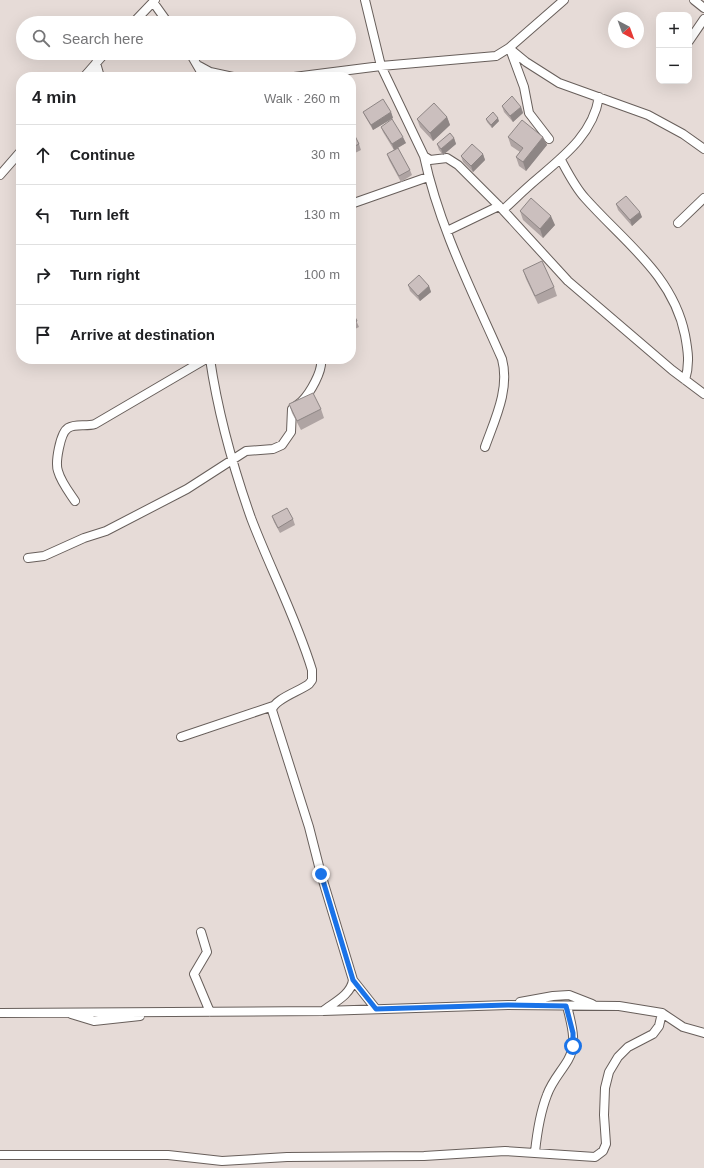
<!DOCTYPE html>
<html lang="en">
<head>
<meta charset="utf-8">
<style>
  :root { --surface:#fff; --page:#f6f6f6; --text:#202124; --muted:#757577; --line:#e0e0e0 }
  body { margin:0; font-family:Arial,sans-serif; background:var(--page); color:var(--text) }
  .controls { position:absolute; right:12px; top:12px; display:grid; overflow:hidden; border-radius:8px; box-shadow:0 4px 16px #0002 }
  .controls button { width:36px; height:36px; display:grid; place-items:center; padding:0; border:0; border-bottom:1px solid var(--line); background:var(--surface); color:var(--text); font:20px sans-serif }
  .compass { position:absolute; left:608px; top:12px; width:36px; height:36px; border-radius:50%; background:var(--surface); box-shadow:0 4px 16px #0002; rotate:139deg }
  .stop { position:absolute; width:12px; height:12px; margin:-9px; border:3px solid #1a73e8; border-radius:50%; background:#fff }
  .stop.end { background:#1a73e8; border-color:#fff; box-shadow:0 1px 4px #0008 }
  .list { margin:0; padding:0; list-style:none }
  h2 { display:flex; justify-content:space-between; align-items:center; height:52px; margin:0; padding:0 16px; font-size:17px }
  h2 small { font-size:13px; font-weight:400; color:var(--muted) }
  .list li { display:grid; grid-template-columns:26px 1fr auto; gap:12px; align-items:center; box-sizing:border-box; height:60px; padding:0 16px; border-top:1px solid var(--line) }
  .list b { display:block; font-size:15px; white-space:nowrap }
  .list em { font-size:13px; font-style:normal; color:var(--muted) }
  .icon { flex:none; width:22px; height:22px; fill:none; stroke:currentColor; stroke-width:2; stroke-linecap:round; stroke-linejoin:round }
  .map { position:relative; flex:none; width:704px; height:1168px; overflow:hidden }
  .search { position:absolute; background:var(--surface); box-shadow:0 4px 16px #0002; left:16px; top:16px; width:340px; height:44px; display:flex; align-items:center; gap:10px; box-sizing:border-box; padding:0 14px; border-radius:22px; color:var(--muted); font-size:15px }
  .panel { position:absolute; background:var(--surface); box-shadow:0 4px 16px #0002; left:16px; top:72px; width:340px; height:292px; border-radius:16px }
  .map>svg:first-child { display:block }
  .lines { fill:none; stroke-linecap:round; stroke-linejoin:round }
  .street-casing { stroke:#685f5b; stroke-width:10 }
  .street { stroke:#fff; stroke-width:8 }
  .wall { fill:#afa4a3 }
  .shaded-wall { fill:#8e8685 }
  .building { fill:#cbbfbe; stroke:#8e8685 }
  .route { stroke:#1a73e8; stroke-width:5 }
</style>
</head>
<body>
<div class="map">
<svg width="704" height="1168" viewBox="0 0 704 1168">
  <rect width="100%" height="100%" fill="#e6dbd7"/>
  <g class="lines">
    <defs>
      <path id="street" d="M365,0L381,66L424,156L430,160L447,158L458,165L503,210L568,281L672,370L704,394
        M694,0L704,8
        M153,2L168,23
        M133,23L155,0
        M689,41L704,19
        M509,48L526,62L559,83L648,115L683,134L704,149
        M510,49L524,87L529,113L549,139
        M190,53L204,77
        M96,63L100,77
        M199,66L210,72L233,77
        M84,77L105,53
        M294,77L381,66L496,56L509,48L564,0
        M424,156C439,227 473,293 502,359C510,389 495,419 485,447
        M561,160C568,173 575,187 585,198C624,242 673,275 685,335C688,351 690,364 685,380
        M0,175L21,151
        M351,204L428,177
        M503,210C514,200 525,189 537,179C564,156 593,134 599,97
        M678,223L704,198
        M447,231L499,206
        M210,359C218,413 233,467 251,518C270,568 297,620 312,670V680L309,684C300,691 274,699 272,710L309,827L321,874L353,980C351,995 333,1003 323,1011
        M75,501C69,492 61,482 58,471C55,463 60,433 68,428C76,423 86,427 95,424L206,359
        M28,558L44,556L84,538L106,531L187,489L246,451L273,449L282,445L291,432L292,409C295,406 299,404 302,401C310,393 323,371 321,359
        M181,737L273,706
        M201,932L207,952L194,974L210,1012
        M353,980L376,1009
        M520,1002L553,996L569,995L592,1004
        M0,1013L323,1011L508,1005L619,1006L662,1013L683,1027L704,1033
        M71,1014L94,1021L140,1016
        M535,1152C537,1133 540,1113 547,1095C552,1081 561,1072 568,1060C578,1043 571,1023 567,1006
        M0,1155H168L222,1161L287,1157L424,1156L505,1151L595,1157L603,1151L606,1144L604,1115L605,1088L609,1072L618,1057L628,1047L653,1034L659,1026L662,1013"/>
    </defs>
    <use href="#street" class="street-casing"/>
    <use href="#street" class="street"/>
  </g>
  <path class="wall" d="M502,106L521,107L523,113L513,122L504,112Z
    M363,112H391L393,118L373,130L366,118Z
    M447,117L450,125L433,141L420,127L417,119Z
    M486,119L499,121L492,128L487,122Z
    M381,127L406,143L398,148L410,170L412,175L401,182L389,160L387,154L394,150L383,132Z
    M351,133L359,144L361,150L351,155Z
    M508,137H543L547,145L526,171L519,166L516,157L520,152L511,146Z
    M454,138L456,144L443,155L439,150L437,144Z
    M483,154L485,160L473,172L463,162L461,156Z
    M616,204L642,217L632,226L618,210Z
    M520,211L555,225L543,238L523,220Z
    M523,270L554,287L557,296L538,304L526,279Z
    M408,285L429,286L431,292L420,301L410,291Z
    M351,309L359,327L351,331Z
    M289,404L321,409L324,418L301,430L292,413Z
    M272,516L293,519L295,525L280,533L274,522Z"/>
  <path class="shaded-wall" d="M521,107L523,113L513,122L510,116Z
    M391,112L393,118L373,130L371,125Z
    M447,117L450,125L433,141L430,133Z
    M498,118L499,121L492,128L491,125Z
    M403,137L406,143L394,150L392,144Z
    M543,137L547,145L526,171L523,162Z
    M454,138L456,144L443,155L441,149Z
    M483,154L485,160L473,172L471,166Z
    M640,212L642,217L632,226L630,220Z
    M551,216L555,225L543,238L540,229Z
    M429,286L431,292L420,301L418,296Z"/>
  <path class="building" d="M512,96L521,107L510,116L502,106Z
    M383,99L391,112L371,125L363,112Z
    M434,103L447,117L430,133L417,119Z
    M493,112L498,118L491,125L486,119Z
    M392,119L403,137L392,144L381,127Z
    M522,120L543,137L523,162L516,157L523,148L508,137Z
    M353,132L359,144L351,148V133Z
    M450,133L454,138L441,149L437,144Z
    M472,144L483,154L471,166L461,156Z
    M398,148L410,170L399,176L387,154Z
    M626,196L640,212L630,220L616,204Z
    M531,198L551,216L540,229L520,211Z
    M542,261L554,287L535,296L523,270Z
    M419,275L429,286L418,296L408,285Z
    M351,309L357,321L351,324Z
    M313,393L321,409L297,421L289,404Z
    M287,508L293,519L278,528L272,516Z"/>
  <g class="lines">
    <path class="route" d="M321,874L353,980L376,1009L508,1005L566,1006L573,1033V1046"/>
  </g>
</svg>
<div class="controls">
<button>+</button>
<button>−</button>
</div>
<svg class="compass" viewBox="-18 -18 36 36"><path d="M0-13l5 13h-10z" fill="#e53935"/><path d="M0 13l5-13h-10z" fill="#757577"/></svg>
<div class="stop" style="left:573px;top:1046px"></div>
<div class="stop end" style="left:321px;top:874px"></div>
<div class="search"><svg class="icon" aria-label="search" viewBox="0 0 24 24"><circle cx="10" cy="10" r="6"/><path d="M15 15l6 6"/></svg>Search here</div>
<section class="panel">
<h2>4 min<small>Walk · 260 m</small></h2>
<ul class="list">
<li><svg class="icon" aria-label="ahead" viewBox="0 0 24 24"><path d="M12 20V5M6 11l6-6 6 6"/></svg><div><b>Continue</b></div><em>30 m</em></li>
<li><svg class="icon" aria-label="left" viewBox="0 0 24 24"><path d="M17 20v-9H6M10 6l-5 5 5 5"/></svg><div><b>Turn left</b></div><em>130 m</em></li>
<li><svg class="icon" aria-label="right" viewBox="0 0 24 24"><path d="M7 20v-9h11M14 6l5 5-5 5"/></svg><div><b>Turn right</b></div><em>100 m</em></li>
<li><svg class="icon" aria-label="arrive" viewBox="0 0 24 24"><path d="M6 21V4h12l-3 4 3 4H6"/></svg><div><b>Arrive at destination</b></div></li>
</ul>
</section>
</div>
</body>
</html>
